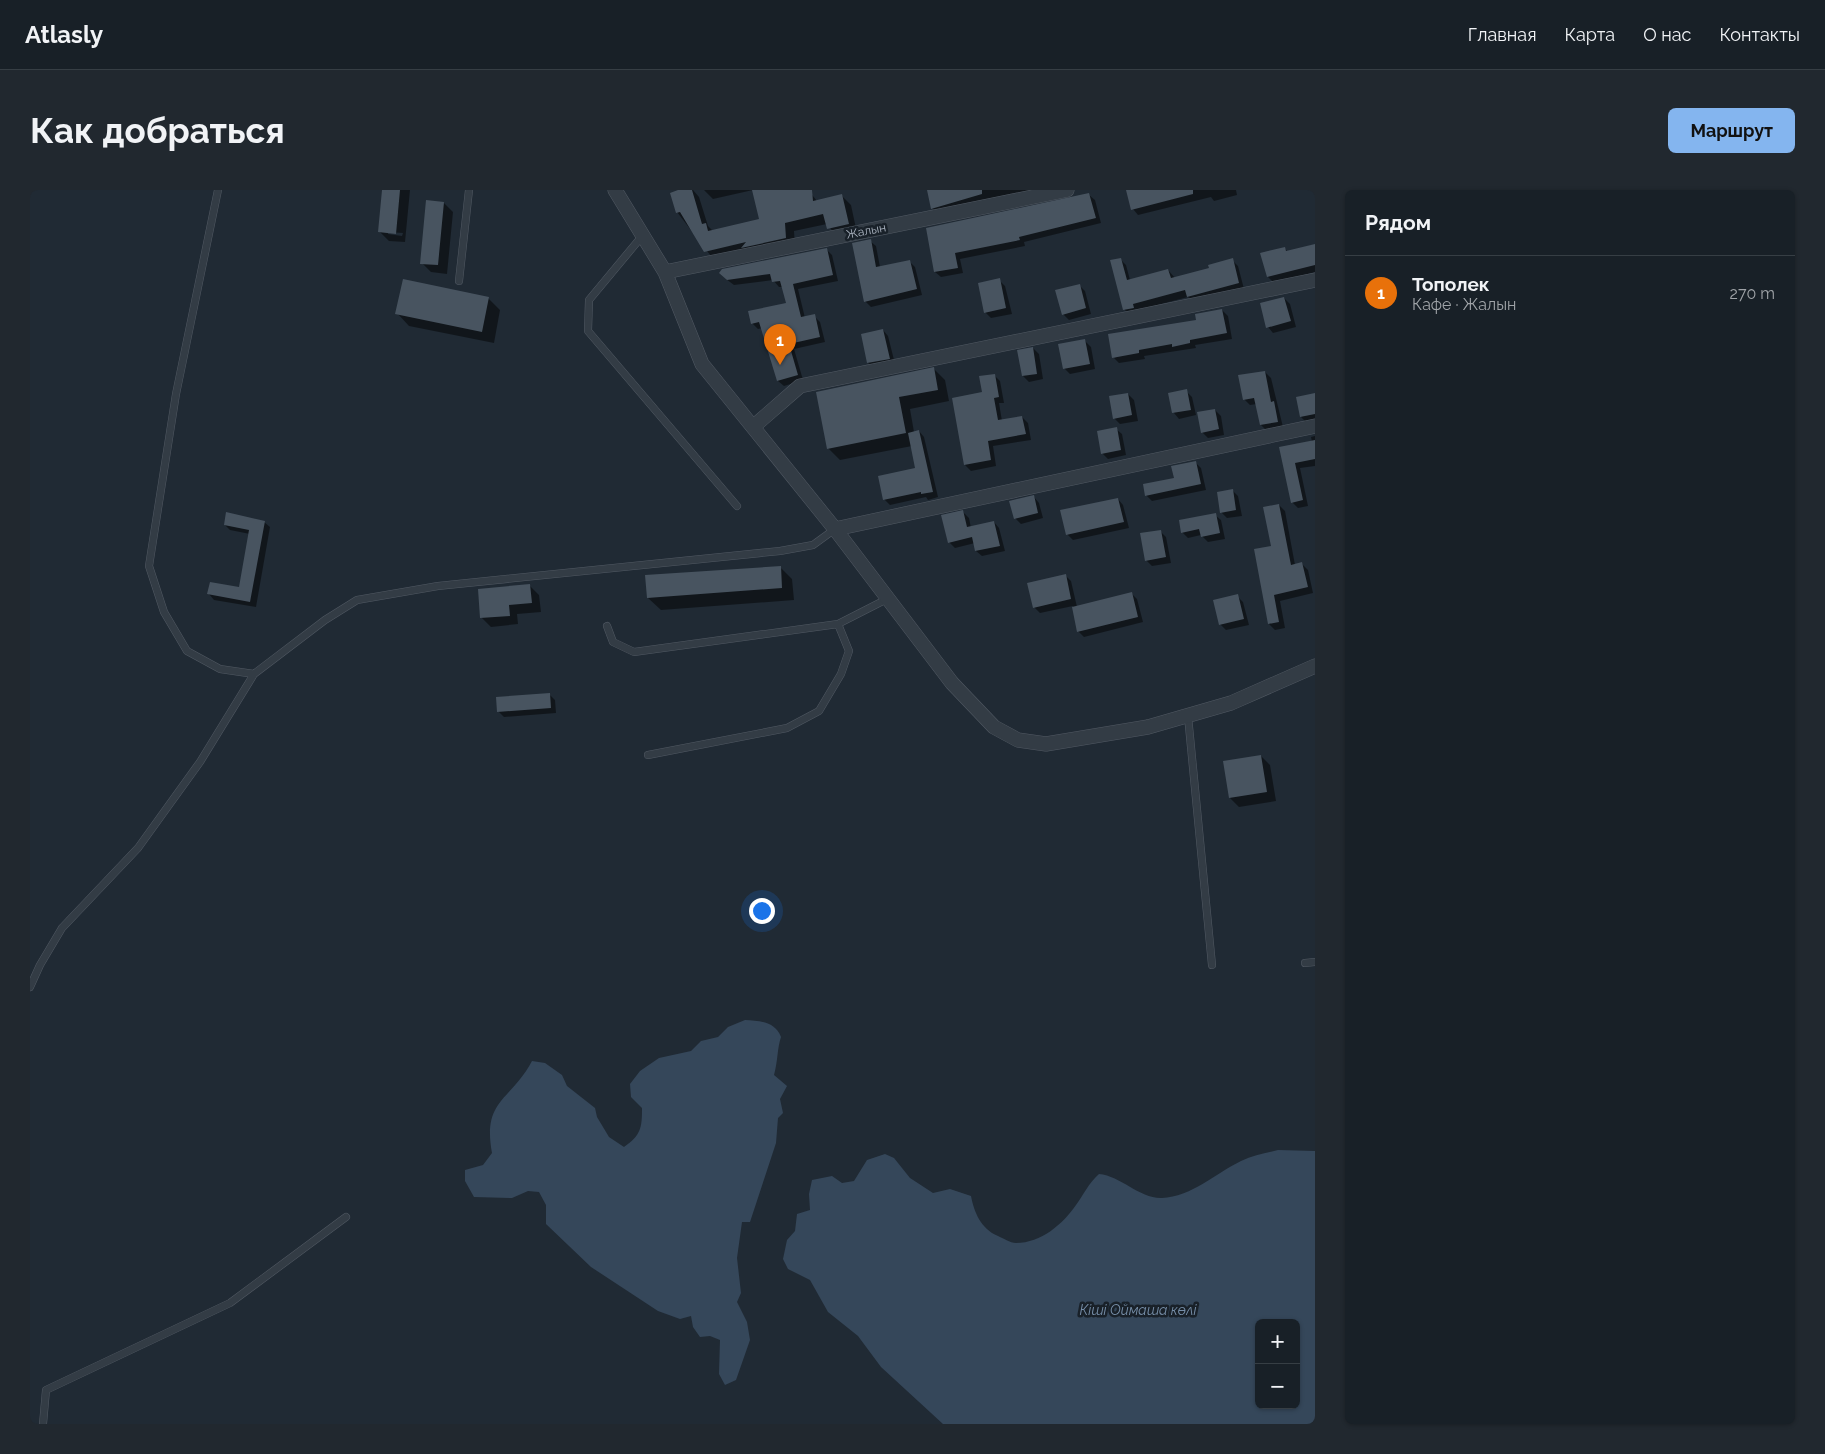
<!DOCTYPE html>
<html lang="ru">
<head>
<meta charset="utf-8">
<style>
  :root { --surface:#182027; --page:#21282f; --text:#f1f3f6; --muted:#9fa3a7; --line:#363e44; --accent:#84b5ef }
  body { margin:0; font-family:Raleway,sans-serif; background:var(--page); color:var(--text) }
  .controls { position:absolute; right:15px; bottom:15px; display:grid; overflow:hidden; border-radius:8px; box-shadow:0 1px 4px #0004 }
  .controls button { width:45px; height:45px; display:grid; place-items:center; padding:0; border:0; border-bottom:1px solid var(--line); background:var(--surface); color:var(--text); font:25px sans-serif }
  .you { position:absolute; left:731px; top:720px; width:18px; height:18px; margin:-12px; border:4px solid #fff; border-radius:50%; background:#1a73e8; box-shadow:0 0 0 8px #1a73e833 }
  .badge { display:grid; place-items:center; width:32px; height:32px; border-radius:50%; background:var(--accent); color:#fff; font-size:16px; font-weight:700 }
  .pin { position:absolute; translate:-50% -41px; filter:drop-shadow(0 1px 2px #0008) }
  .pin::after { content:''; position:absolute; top:26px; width:18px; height:15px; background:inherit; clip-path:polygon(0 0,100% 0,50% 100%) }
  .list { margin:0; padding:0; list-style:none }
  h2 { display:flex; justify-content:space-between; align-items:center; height:65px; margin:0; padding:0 20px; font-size:21px }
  h2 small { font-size:16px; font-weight:400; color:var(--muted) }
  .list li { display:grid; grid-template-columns:32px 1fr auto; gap:15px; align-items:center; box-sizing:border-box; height:75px; padding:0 20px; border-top:1px solid var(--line) }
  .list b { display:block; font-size:19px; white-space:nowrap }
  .list p { margin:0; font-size:16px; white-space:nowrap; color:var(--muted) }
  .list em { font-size:16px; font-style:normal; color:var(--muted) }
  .map { position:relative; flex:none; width:1285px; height:1234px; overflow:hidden; border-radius:8px }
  header { display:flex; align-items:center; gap:30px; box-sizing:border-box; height:70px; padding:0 25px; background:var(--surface); border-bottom:1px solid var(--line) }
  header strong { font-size:24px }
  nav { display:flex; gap:28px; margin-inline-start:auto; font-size:18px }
  .intro { display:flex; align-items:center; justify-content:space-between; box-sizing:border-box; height:120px; padding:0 30px }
  h1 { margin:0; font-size:35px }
  .button { padding:12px 22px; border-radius:8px; background:var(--accent); color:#111; font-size:18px; font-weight:700 }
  main { display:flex; gap:30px; padding:0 30px }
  aside { flex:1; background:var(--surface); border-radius:8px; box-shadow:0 1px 4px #0004 }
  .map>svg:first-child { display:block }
  .water { fill:#35475a; fill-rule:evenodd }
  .shadow { fill:#0007; fill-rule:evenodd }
  .building { fill:#485460 }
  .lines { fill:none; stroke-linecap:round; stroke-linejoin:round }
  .service-casing { stroke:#515963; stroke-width:8 }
  .minor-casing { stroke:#515963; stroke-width:15 }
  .service { stroke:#333c45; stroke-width:7 }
  .minor { stroke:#333c45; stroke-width:14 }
  .labels { text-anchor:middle; stroke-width:5; stroke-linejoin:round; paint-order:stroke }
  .street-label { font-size:12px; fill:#adb6c2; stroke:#192129 }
  .water-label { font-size:14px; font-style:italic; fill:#778fa9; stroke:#192129 }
</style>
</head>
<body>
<header>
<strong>Atlasly</strong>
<nav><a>Главная</a><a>Карта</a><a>О нас</a><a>Контакты</a></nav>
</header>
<div class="intro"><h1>Как добраться</h1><a class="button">Маршрут</a></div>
<main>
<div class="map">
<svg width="1285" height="1234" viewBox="0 0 1285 1234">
  <rect width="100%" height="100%" fill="#202a34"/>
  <path class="water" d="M715,830C729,831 745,831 751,847C747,859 748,871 744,885L757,896L750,909L753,923L748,928L746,953L720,1032H712L707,1068L711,1103L707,1112L717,1132L720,1150L706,1190L695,1195L689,1184L690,1150L680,1146L670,1147L663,1137L661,1126L650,1129L628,1121L561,1077L516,1034V1015L509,1002L498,1001L482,1008L444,1007L435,991V980L453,975L462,963C452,909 481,911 502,871L515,873L532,885L537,896L565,918L567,927L579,947L594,957C611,945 612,938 612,918L601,907L600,894L610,881L629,868L661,861L671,851L688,847L698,837Z
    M1248,960L1285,961V1234H913L851,1177L828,1146L798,1122L780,1090L758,1079L753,1069L757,1050L765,1041L767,1024L780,1020L779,1004L782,990L802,986L812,993L824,991L837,970L855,964L864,968L880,988L903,1003L920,999L941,1006C944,1022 951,1039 968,1046C973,1048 980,1053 986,1053C1011,1053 1033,1034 1046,1015C1054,1004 1058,994 1069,984C1091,986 1110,1009 1132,1008C1161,1007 1186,983 1211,971C1223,965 1236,963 1248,960ZM1229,1133H1266V1215H1229Z"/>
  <path class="shadow" d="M353,0H380L375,52L359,51L350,42ZM358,42L373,43L372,46L358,44Z
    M652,0H663L669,7L678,36L683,41L730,30L723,0L683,9L674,0H778L787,11L812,6L821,15L827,43L807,47L797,34L764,41L765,57L684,70L647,22Z
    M898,0H1034L909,25L902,18Z
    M1097,0H1206L1207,5L1184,11L1181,7L1108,25L1103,19Z
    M1059,5L1065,10L1071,33L994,52L995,56L930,69L933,83L911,87L905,82L897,39Z
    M414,13L423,22L417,84L401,82L392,73Z
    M840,51L846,56L850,77L879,71L885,77L892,105L841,117L835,111Z
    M1285,55V82L1244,93L1238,87L1254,58L1258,62Z
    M796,59L802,65L808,91L768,99L775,128L784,126L790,132L795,152L764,159L773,190L754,196L748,191L732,138L728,139L722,133L757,114L753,97H749L743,90L704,95L696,89Z
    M1090,69L1096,75L1100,90L1138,80L1145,88L1181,79L1202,70L1208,76L1214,99L1164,113L1158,107L1108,120L1100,126L1095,120L1082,71Z
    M969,90L975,96L982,124L961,128L955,122Z
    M1049,95L1055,101L1061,124L1039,130L1033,124Z
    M458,108L470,120L464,153L379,136L367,123Z
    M1254,108L1260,114L1266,137L1243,143L1238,137Z
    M1192,120L1198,126L1202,149L1165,155L1166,158L1114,166L1115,169L1089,173L1084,168Z
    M853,140L858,146L865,174L844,178L838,173Z
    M1055,151L1061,157L1065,179L1040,184L1034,178Z
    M1003,158L1009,164L1013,189L999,192L993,186Z
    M904,179L915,190L919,211L880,219L884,242L889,241L894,247L908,307L898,310L896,307L860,315L854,309L887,279L882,256L810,270L798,258Z
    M1235,182L1241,188L1253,237L1237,241L1231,235L1227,214L1220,215L1214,209Z
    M964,185L970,191L974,213H969L972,231L992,227L998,233L1001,250L963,256L966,276L941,281L935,275L954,203Z
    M1156,201L1162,207L1166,225L1149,229L1144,223Z
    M1098,204L1104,210L1108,231L1090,234L1084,228Z
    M1285,206V233H1277L1271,227Z
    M1185,220L1191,226L1194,245L1178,248L1172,242Z
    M1086,239L1092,244L1096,265L1078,269L1072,263Z
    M1285,246V276L1270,278L1278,316L1268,318L1262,312L1250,258L1282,252L1281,247Z
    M1165,272L1171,278L1176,300L1122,311L1116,305L1145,289Z
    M1203,301L1208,306L1212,326L1197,328L1191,322Z
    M1004,307L1009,313L1013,328L991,334L985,328Z
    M1088,309L1093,315L1099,338L1043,350L1037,344Z
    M1249,315L1255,321L1265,375L1272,374L1278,380L1283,403L1250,411L1255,438L1245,440L1239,434L1242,357Z
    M933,322L939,328L941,338L964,332L969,338L975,361L952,366L946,361L945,353L925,358L919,352Z
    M1185,325L1191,330L1195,349L1178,352L1171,345L1158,348L1152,342Z
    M234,332L240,337L226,417L184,410L179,404L210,399L220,344L200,340L195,335Z
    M1130,341L1136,347L1141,373L1122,376L1116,370Z
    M750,377L762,389L764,410L631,420L618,408Z
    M1035,385L1041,391L1047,417L1102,404L1107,409L1113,432L1054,447L1048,441L1043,416L1010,423L1004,417Z
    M500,396L509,405L511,422L487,424L488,434L461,437L451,427Z
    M1207,406L1213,412L1219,435L1196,440L1190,434Z
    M519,504L525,510L526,523L474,527L468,521Z
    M1231,566L1240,575L1246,611L1209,617L1200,608Z"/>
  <path class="building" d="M352,0H370L366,44L348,42Z
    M648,0H662L672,34L676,33L678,41L729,29L722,0H782L783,11L812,4L819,34L797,39L793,24L755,33L756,48L711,58L716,52L674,62L650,22L646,23L640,3Z
    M897,0H952V4L901,19Z
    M1096,0H1163V4L1101,20Z
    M1059,3L1066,28L989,47L990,50L925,63L928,78L904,82L896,38Z
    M396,10L414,12L408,75L390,74Z
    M841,49L846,77L880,70L887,99L834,112L822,53Z
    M1285,54V75L1237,87L1230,63L1255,57L1256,61Z
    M797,58L803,85L763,94L771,127L785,124L790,147L759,154L768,185L747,191L729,132L721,134L718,121L756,113L750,91L742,92L740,84L697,90L689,83L692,79Z
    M1091,68L1097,90L1138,79L1141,88L1179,78L1178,75L1203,68L1209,93L1157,107L1155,100L1103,114L1104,118L1093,120L1080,70Z
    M970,88L976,118L954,123L948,93Z
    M373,89L459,107L452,142L365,124Z
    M1050,94L1056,118L1032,125L1025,100Z
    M1254,107L1261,131L1236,138L1230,113Z
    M1192,119L1197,143L1160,150V153L1142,157V154L1109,160V163L1082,168L1078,144L1166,130L1165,124Z
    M853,139L860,169L837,173L831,144Z
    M1055,149L1060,174L1033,179L1028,154Z
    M1003,157L1007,184L992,186L987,160Z
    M904,177L908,200L869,207L876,243L797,259L786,202Z
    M1235,181L1241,212L1244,211L1248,232L1230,235L1224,208L1213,210L1208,185Z
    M965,184L969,207L964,208L968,230L992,226L996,244L958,251L961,270L934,275L922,208L952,202L949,186Z
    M1157,199L1161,220L1142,223L1138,203Z
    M1098,203L1102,225L1083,229L1079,206Z
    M1285,203V224L1270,227L1266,207Z
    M1185,219L1189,239L1171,243L1167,222Z
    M1087,237L1091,260L1071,264L1067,241Z
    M889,240L903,302L891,304V302L853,310L848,286L885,278L878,243Z
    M1285,250V269L1265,273L1273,310L1261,313L1249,257Z
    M1166,271L1171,294L1115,306L1113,294L1144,288L1141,276Z
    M1203,299L1206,320L1190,323L1187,302Z
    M1004,305L1008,323L984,329L979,311Z
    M1088,308L1094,332L1036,345L1030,320Z
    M1249,314L1261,375L1272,372L1278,397L1244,405L1249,432L1238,434L1224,359L1241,356L1233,317Z
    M933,320L937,337L964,331L970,356L945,361L942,347L918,353L911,325Z
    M196,322L235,331L220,412L177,404L180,392L209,397L219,340L194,335Z
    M1186,323L1190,343L1171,347L1169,339L1151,343L1149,330Z
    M1131,340L1136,367L1115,371L1110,343Z
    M751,376L752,398L617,408L615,385Z
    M1036,384L1041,409L1003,418L997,393Z
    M500,394L502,413L479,415L480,426L450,428L448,399Z
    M1102,402L1108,427L1047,442L1042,417Z
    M1208,404L1214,429L1189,435L1183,410Z
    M520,503L521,518L467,522L466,507Z
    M1231,565L1237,602L1199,608L1193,571Z"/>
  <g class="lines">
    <defs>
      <path id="service" d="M188,0L146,204L119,376L134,422L157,461L190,479L224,484L295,430L327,410L408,396L750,361L783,355L805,339
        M613,45L559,110L558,141L707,316
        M429,91L439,0
        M577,436L583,452L604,462L808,434L857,409
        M1158,526L1182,775
        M618,565L757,538L789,521L811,484L819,461L808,434
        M1275,773L1285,772
        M0,797L10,775L32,738L108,658L170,572L224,484
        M13,1234L16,1200L200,1113L316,1027"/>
      <path id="minor" d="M585,0L635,82L672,174L805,339L922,493L964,537L988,550L1016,554L1118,537L1201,513L1285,476
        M635,82L1037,0
        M723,237L770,196L1285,90
        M805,339L1285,236"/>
    </defs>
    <use href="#service" class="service-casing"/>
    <use href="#minor" class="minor-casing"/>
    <use href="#service" class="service"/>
    <use href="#minor" class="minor"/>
  </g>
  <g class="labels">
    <g class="street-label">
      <text transform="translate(836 41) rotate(-11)" y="4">Жалын</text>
    </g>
    <g class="water-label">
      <text x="1108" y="1125">Кіші Оймаша көлi</text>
    </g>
  </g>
</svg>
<div class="controls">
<button>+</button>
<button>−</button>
</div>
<div class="you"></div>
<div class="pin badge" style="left:750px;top:175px;background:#e8710a">1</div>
</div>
<aside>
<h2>Рядом<small></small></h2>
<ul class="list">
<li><span class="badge" style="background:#e8710a">1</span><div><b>Тополек</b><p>Кафе · Жалын</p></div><em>270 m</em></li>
</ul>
</aside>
</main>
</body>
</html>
